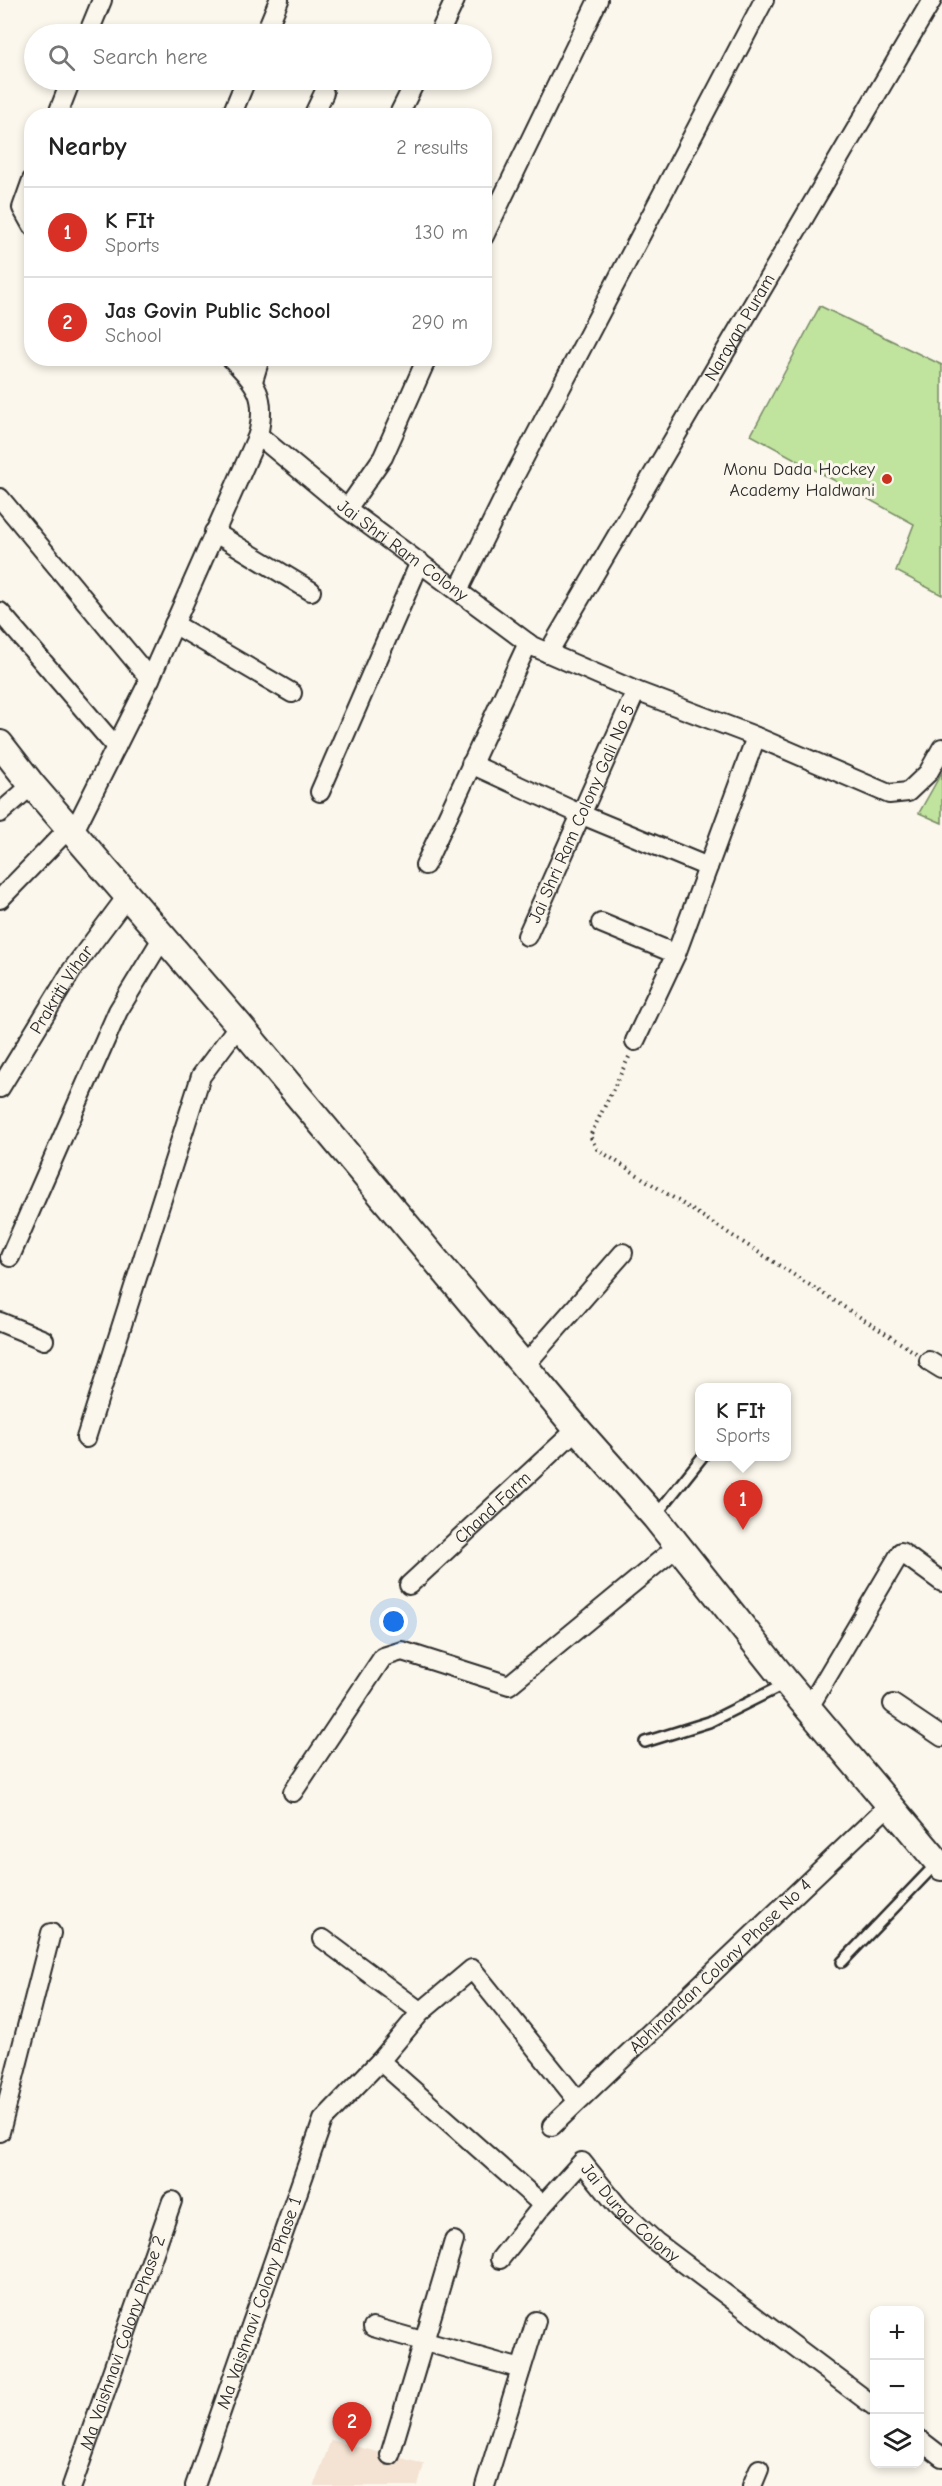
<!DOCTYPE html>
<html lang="en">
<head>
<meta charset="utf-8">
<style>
  :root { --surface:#fff; --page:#f6f6f6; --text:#222; --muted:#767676; --line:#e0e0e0; --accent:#d93025 }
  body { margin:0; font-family:"Comic Neue",sans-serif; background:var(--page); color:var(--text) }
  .controls { position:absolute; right:18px; bottom:18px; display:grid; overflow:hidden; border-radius:12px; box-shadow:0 3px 9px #0003 }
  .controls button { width:54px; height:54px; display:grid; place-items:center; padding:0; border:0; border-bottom:2px solid var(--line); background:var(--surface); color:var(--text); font:30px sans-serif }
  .you { position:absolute; left:394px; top:1622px; width:21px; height:21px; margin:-15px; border:4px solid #fff; border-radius:50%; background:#1a73e8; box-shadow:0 0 0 9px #1a73e833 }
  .badge { display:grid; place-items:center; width:39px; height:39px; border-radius:50%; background:var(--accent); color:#fff; font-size:20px; font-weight:700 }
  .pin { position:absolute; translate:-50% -50px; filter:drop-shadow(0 2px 3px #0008) }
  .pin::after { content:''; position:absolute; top:32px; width:21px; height:18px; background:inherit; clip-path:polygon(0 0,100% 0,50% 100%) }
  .popup { position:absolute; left:695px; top:1383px; width:96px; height:78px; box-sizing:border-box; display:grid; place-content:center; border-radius:12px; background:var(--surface); filter:drop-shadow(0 2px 4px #0005); font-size:20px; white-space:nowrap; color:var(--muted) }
  .popup b { font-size:22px; color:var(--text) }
  .popup::after { content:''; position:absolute; left:50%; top:100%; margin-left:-12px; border:12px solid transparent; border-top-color:var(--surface) }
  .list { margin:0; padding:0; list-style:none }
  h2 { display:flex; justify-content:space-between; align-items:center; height:78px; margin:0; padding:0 24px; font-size:26px }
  h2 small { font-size:20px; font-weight:400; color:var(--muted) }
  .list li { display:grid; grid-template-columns:39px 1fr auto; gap:18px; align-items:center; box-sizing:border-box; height:90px; padding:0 24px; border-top:2px solid var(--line) }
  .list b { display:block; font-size:22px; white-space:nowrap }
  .list p { margin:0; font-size:20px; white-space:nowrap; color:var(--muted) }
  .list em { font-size:20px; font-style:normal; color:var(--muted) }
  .icon { flex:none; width:33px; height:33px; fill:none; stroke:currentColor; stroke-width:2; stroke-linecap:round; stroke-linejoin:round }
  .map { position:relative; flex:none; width:942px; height:2486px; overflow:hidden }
  .search { position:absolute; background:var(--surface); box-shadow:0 3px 9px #0003; left:24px; top:24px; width:468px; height:66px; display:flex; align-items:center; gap:15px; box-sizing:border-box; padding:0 21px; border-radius:33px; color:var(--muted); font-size:22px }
  .panel { position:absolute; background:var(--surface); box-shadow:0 3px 9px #0003; left:24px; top:108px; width:468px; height:258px; border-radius:24px }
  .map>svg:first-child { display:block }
  .built { fill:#f4e2d2 }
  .green { fill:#c0e49e; stroke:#768864; stroke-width:1.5 }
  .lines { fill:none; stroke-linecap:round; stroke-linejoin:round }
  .lane-casing { stroke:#2b2b2b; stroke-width:14 }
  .street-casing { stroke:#2b2b2b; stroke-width:22 }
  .secondary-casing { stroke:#2b2b2b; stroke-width:30 }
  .path { stroke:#2b2b2b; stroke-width:4; stroke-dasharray:1.5 4.5; stroke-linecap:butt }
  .lane { stroke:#fbf7ec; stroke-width:9 }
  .street { stroke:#fbf7ec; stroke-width:18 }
  .secondary { stroke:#fbf7ec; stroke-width:26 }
  .poi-dot { fill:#c8321e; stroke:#fbf7ec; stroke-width:2 }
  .labels { text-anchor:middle; stroke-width:6; stroke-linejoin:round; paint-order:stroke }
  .street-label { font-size:18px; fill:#2b2b2b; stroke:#fbf7ec }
  .poi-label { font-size:18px; fill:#2b2b2b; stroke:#fbf7ec; text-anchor:end }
</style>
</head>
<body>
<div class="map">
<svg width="942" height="2486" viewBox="0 0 942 2486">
  <rect width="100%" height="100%" fill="#fbf7ec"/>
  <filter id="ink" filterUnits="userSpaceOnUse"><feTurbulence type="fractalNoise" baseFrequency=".0167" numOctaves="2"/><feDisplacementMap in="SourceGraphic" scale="12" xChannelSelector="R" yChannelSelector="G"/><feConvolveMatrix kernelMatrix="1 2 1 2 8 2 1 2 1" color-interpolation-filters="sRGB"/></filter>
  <g filter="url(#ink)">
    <path class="built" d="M331,2440L424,2464L418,2486H314Z"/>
    <path class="green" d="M820,306L942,365V595L896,571L914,524L751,435Z
      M942,772V823L919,813Z"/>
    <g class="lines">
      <defs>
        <path id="lane" d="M656,1515L703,1456
          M645,1742L709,1722L785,1684
          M842,1962L936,1864"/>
        <g id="street">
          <path d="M88,34L102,0"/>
          <path d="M265,34L279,0"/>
          <path d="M439,34L455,0"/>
          <path d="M57,116L71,80"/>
          <path d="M231,116L246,80"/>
          <path d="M313,116L324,93"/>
          <path d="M398,116L416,80"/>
          <path d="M32,180L22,208L32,226"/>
          <path d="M484,236L598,0"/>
          <path d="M231,358C257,385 267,396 258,435"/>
          <path d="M253,381L260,358"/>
          <path d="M0,498L150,679"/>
          <path d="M347,509L383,457L427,358"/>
          <path d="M214,532L311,591"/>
          <path d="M458,591L515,475L764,0"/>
          <path d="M0,612L116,747"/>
          <path d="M174,624L292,693"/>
          <path id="s1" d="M548,653L932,0"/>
          <path d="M471,764L580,814L708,867"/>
          <path d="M320,792L420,562"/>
          <path d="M0,813L32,785"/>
          <path id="s2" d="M74,831L150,679L258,435L347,509L532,646L636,691L752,735L889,794L908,792L928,773L942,748"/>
          <path d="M425,865L528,643"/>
          <path d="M0,899L70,827"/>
          <path d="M601,923L676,954"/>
          <path id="s3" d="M527,936L636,691"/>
          <path d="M635,1041L676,954L756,737"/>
          <path id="s4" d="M0,1088L72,970L128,895"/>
          <path d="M10,1257L118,1011L163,937"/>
          <path d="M0,1322L44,1340"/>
          <path d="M929,1361L942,1369"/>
          <path d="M525,1365L623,1253"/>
          <path d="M86,1438L201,1076L239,1025"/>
          <path id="s5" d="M409,1585L577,1429"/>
          <path d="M893,1704L942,1737"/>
          <path d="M808,1709L901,1552L942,1582"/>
          <path d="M293,1792L383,1657L402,1651L509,1685L678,1546"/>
          <path d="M421,2012L472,1969L578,2101"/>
          <path id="s6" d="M380,2061L543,2205L582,2162L620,2209L656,2242L874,2406"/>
          <path id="s7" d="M552,2126L889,1805"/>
          <path d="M0,2132L51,1933"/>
          <path d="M500,2259L543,2205"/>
          <path d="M373,2327L521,2369"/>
          <path d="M920,2440L942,2457"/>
          <path d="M390,2455L454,2241"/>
          <path id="s8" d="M72,2486L172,2201"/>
          <path id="s9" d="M195,2486L323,2120L380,2061L421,2012L323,1939"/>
          <path d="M485,2486L536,2321"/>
          <path d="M752,2486L759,2469"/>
        </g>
        <path id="secondary" d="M0,744L32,785L239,1025L577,1429L655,1517L787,1683L942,1867"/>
      </defs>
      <use href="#lane" class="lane-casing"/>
      <use href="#street" class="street-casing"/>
      <use href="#secondary" class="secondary-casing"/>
      <path class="path" d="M629,1057L590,1136L597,1149L916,1353"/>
      <use href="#lane" class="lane"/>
      <use href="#street" class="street"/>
      <use href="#secondary" class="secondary"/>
    </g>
  </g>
  <circle class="poi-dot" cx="887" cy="479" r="6"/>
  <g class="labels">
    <g class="street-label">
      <text dy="6" stroke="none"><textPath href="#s1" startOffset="378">Narayan Puram</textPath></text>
      <text dy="6" stroke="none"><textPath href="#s2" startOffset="622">Jai Shri Ram Colony</textPath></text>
      <text dy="6" stroke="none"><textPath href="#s3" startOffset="134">Jai Shri Ram Colony Gali No 5</textPath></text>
      <text dy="6" stroke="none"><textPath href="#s4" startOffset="116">Prakriti Vihar</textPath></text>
      <text dy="6" stroke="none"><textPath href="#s5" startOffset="114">Chand Farm</textPath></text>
      <text dy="6" stroke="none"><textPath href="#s7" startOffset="232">Abhinandan Colony Phase No 4</textPath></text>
      <text dy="6" stroke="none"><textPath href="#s6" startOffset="346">Jai Durga Colony</textPath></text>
      <text dy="6" stroke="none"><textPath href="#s9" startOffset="194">Ma Vaishnavi Colony Phase 1</textPath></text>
      <text dy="6" stroke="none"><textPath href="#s8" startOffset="152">Ma Vaishnavi Colony Phase 2</textPath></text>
    </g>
    <g class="poi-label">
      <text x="875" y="475">Monu Dada Hockey<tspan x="875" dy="21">Academy Haldwani</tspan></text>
    </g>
  </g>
</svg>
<div class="controls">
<button>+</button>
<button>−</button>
<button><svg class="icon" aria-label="layers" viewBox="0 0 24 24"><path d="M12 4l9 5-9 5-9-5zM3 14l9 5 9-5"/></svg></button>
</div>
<div class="you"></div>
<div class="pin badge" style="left:743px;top:1530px">1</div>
<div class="popup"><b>K FIt</b>Sports</div>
<div class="pin badge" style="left:352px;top:2452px">2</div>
<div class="search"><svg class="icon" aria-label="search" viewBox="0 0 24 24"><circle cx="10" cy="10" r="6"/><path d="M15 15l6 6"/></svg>Search here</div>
<section class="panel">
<h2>Nearby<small>2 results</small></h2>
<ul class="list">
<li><span class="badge">1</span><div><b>K FIt</b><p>Sports</p></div><em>130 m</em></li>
<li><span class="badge">2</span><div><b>Jas Govin Public School</b><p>School</p></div><em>290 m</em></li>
</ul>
</section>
</div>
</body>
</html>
